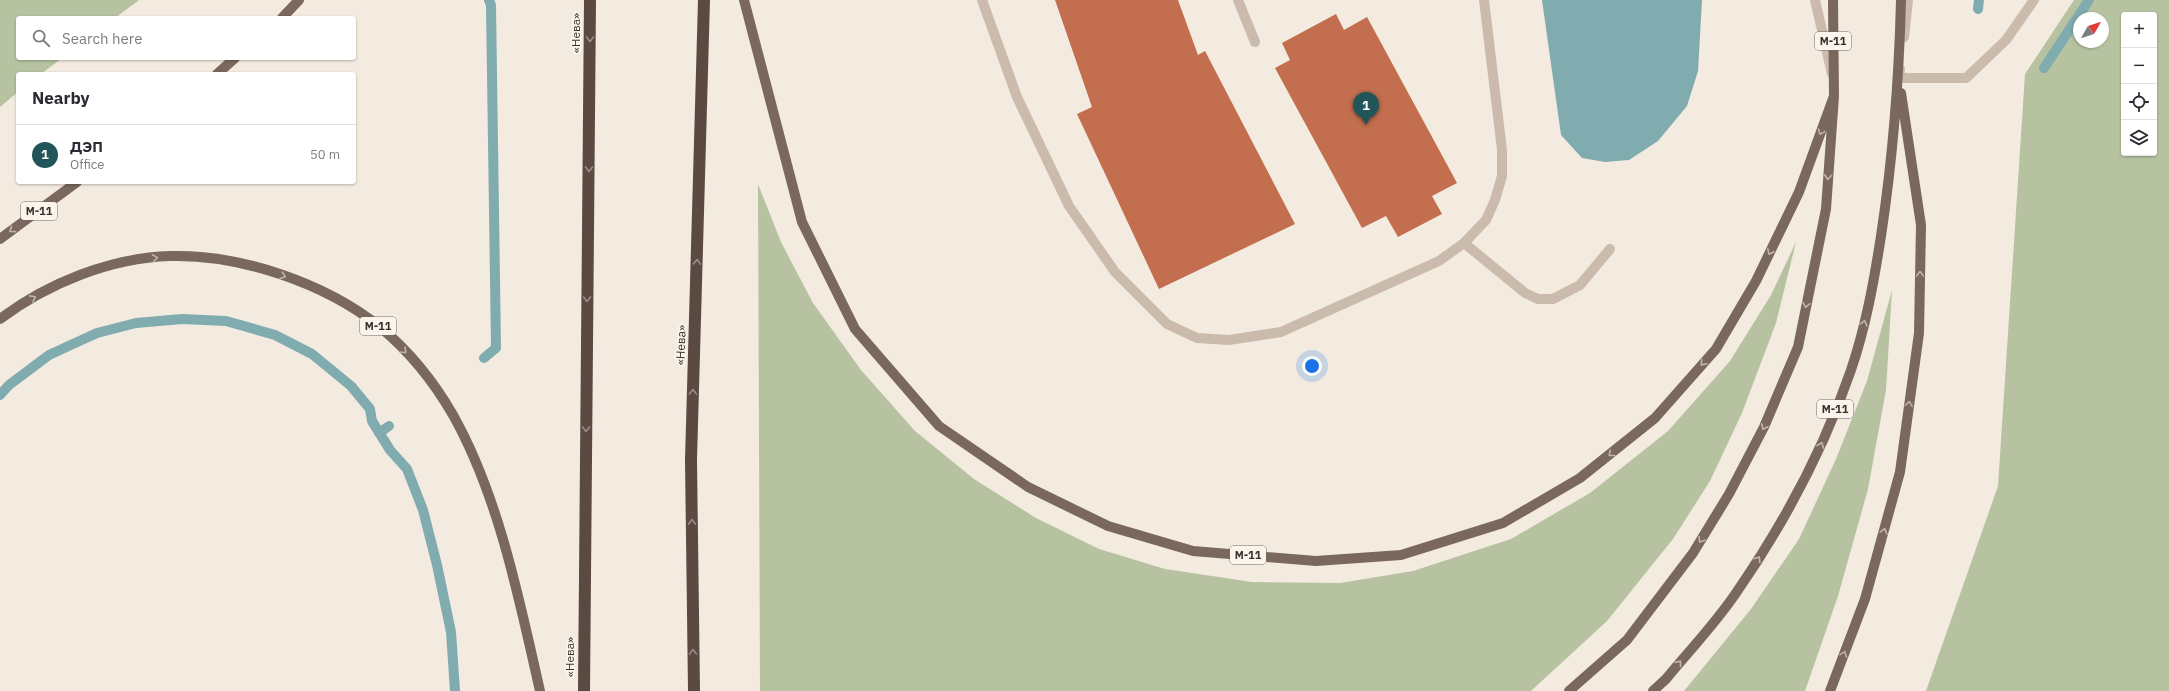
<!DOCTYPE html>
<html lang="en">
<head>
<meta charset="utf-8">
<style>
  :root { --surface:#fff; --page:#f7f7f7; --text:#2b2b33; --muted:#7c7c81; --line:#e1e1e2; --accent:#21555a }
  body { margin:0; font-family:"IBM Plex Sans",sans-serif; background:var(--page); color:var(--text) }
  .controls { position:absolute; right:12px; top:12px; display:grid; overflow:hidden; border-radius:4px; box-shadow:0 1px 3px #0004 }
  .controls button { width:36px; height:36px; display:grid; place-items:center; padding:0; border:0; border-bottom:1px solid var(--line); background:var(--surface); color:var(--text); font:20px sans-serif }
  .compass { position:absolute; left:2073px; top:12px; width:36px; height:36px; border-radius:50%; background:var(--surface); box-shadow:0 1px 3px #0004; rotate:51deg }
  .you { position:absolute; left:1312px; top:366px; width:14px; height:14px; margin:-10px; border:3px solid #fff; border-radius:50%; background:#1a73e8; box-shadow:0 0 0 6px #1a73e833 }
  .badge { display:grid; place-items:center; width:26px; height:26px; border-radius:50%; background:var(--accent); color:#fff; font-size:13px; font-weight:700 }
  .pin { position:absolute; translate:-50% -33px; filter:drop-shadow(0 1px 2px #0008) }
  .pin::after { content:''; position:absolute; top:21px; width:14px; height:12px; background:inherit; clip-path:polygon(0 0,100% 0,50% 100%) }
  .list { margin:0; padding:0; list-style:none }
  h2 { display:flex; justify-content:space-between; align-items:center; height:52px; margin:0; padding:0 16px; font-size:17px }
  h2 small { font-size:13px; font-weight:400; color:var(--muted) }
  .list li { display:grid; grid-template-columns:26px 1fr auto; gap:12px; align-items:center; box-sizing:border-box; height:60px; padding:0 16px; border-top:1px solid var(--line) }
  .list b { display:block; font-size:15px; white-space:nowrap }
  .list p { margin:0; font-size:13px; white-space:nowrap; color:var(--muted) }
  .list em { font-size:13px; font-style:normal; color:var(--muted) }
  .icon { flex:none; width:22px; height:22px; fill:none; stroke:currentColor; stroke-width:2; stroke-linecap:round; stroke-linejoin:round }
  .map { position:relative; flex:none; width:2169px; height:691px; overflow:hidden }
  .search { position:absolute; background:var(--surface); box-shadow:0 1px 3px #0004; left:16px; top:16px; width:340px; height:44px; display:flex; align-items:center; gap:10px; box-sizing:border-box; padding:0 14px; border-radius:4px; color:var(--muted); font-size:15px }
  .panel { position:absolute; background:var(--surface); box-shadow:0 1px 3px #0004; left:16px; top:72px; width:340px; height:112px; border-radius:4px }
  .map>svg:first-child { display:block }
  .green { fill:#b6c2a0; fill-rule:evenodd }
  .water { fill:#80acaf }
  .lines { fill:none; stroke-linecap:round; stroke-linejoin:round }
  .stream { stroke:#80acaf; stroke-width:10 }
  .building { fill:#c26e4f }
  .service { stroke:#cbbbac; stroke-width:10 }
  .primary { stroke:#7a675d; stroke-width:10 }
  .motorway { stroke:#5a4a42; stroke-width:12 }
  .oneway { stroke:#9a8e86 }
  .oneway2 { stroke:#c0b5ac }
  .labels { text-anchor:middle; stroke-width:3.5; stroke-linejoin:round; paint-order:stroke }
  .shield { fill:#faf4ed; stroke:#736b65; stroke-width:1 }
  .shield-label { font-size:11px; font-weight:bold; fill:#39302b }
  .street-label { font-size:12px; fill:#39302b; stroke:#faf4ed }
</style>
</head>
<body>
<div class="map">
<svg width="2169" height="691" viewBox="0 0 2169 691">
  <rect width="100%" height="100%" fill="#f3ebe0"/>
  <path class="green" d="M0,0H139L115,18H18V58H62L41,74H18V92L0,107Z
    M2074,0H2169V691H1926L1998,486L2025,74ZM2124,15H2154V153H2124ZM2079,18H2103V42H2079Z
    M758,184L781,242L813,303L861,370L915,431L974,479L1036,518L1099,549L1165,569L1252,582L1340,583L1413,571L1511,539L1590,493L1668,431L1730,361L1771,295L1796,242L1776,323L1742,413L1710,481L1673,539L1607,621L1531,691H760Z
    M1892,290L1886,390L1868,489L1838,596L1805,691H1684L1751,609L1799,539L1836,459L1867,381Z"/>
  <path class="water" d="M1542,0H1702L1698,71L1687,106L1658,141L1629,160L1605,162L1582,158L1561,135Z"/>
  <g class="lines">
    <path class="stream" d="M1978,9L1979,0
      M2044,68L2089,0
      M484,358L496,348L491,5L489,0
      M0,395L9,385L49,355L97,333L136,323L182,319L226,321L275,335L312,354L351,386L370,409L372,421L390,450L407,469L423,510L437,565L451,632L455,691
      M379,433L389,426"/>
  </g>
  <path class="building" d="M1055,0H1178L1198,55L1205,51L1295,224L1159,289L1077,114L1092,107Z
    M1336,14L1344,30L1367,17L1457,183L1432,196L1442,214L1398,237L1386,216L1362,228L1275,68L1290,60L1282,43Z"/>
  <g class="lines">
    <path class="service" d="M982,0L1017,97L1069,206L1115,272L1167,324L1197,338L1229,340L1281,332L1439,261L1464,243L1486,220L1495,200L1502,176V150L1484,0
      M1238,0L1255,42
      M1815,0L1832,74
      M1904,37L1908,0
      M1900,69L1899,78H1966L2006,40L2034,0
      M1464,243L1525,293L1538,299H1553L1580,285L1610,249"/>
    <path class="primary" d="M744,0L802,222L855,329L939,426L1028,487L1108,526L1193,551L1316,561L1401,555L1503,523L1580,478L1655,418L1716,349L1756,281L1799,192L1834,96
      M282,18L299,0
      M217,74L235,58
      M0,239L77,182
      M0,319C48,283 110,258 170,256C240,254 325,283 380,327C409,351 434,382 453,415C499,497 519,599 540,691
      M1569,691L1627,640L1693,553L1729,494L1764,427L1798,347L1826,209L1834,96L1833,0
      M1653,691L1666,679C1689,651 1715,624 1736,593C1783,525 1824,449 1851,370C1866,326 1874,281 1881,236C1893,157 1899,80 1901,0
      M1830,691L1865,599L1900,472L1919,333L1921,225L1901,93"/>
    <path class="motorway" d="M584,691L590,0
      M694,691L691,460L704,0"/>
  </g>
  <defs><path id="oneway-chevron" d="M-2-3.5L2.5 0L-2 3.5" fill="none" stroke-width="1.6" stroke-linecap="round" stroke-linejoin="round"/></defs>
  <g class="oneway">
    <use href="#oneway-chevron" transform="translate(590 39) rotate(90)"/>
    <use href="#oneway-chevron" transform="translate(589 169) rotate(90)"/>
    <use href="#oneway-chevron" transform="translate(697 262) rotate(-88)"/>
    <use href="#oneway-chevron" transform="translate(587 299) rotate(90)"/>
    <use href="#oneway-chevron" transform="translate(693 392) rotate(-88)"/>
    <use href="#oneway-chevron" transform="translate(586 429) rotate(90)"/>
    <use href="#oneway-chevron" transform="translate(692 522) rotate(-91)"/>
    <use href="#oneway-chevron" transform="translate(693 652) rotate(-91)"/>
  </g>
  <g class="oneway2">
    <use href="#oneway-chevron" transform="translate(1821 132) rotate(110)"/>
    <use href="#oneway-chevron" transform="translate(1828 177) rotate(94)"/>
    <use href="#oneway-chevron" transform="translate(12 230) rotate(143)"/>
    <use href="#oneway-chevron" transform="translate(1770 252) rotate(116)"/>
    <use href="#oneway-chevron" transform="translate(155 258) rotate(-8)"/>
    <use href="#oneway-chevron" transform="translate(1920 274) rotate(-89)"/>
    <use href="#oneway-chevron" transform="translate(283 276) rotate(20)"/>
    <use href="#oneway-chevron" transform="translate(33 298) rotate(-28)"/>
    <use href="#oneway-chevron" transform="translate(1806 305) rotate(101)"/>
    <use href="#oneway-chevron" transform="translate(1864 323) rotate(-75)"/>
    <use href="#oneway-chevron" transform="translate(404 351) rotate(45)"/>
    <use href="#oneway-chevron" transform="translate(1703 363) rotate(131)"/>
    <use href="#oneway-chevron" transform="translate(1909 404) rotate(-82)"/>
    <use href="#oneway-chevron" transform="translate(1764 427) rotate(115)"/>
    <use href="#oneway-chevron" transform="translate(1821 445) rotate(-68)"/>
    <use href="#oneway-chevron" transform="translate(1611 454) rotate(141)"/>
    <use href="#oneway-chevron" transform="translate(1884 531) rotate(-75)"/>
    <use href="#oneway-chevron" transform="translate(1701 540) rotate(122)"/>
    <use href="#oneway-chevron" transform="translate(1758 559) rotate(-58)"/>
    <use href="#oneway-chevron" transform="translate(1844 654) rotate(-69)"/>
    <use href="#oneway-chevron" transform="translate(1679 663) rotate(-51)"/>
  </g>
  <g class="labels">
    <g class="shield">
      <rect x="1815" y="32" width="36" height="18" rx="3"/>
      <rect x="21" y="202" width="36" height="18" rx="3"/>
      <rect x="360" y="317" width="36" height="18" rx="3"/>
      <rect x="1817" y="400" width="36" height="18" rx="3"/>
      <rect x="1230" y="546" width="36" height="18" rx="3"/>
    </g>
    <g class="shield-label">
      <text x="1833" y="45">М-11</text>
      <text x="39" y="215">М-11</text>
      <text x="378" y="330">М-11</text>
      <text x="1835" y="413">М-11</text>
      <text x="1248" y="559">М-11</text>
    </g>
    <g class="street-label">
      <text transform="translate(576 33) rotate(-90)" y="4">«Нева»</text>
      <text transform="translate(681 345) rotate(-88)" y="4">«Нева»</text>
      <text transform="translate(570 657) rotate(-90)" y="4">«Нева»</text>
    </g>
  </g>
</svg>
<div class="controls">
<button>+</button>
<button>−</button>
<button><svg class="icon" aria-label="locate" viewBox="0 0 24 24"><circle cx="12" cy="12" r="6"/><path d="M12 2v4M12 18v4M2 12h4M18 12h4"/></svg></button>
<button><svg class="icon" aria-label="layers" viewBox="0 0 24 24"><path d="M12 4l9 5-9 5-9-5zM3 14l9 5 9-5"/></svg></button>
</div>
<svg class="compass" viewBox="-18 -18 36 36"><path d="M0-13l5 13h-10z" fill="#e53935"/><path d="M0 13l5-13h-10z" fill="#7c7c81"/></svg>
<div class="you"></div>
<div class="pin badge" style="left:1366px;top:125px">1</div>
<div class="search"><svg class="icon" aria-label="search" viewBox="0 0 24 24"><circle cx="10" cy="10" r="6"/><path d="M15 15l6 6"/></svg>Search here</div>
<section class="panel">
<h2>Nearby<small></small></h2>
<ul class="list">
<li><span class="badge">1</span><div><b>ДЭП</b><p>Office</p></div><em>50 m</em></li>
</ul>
</section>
</div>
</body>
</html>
